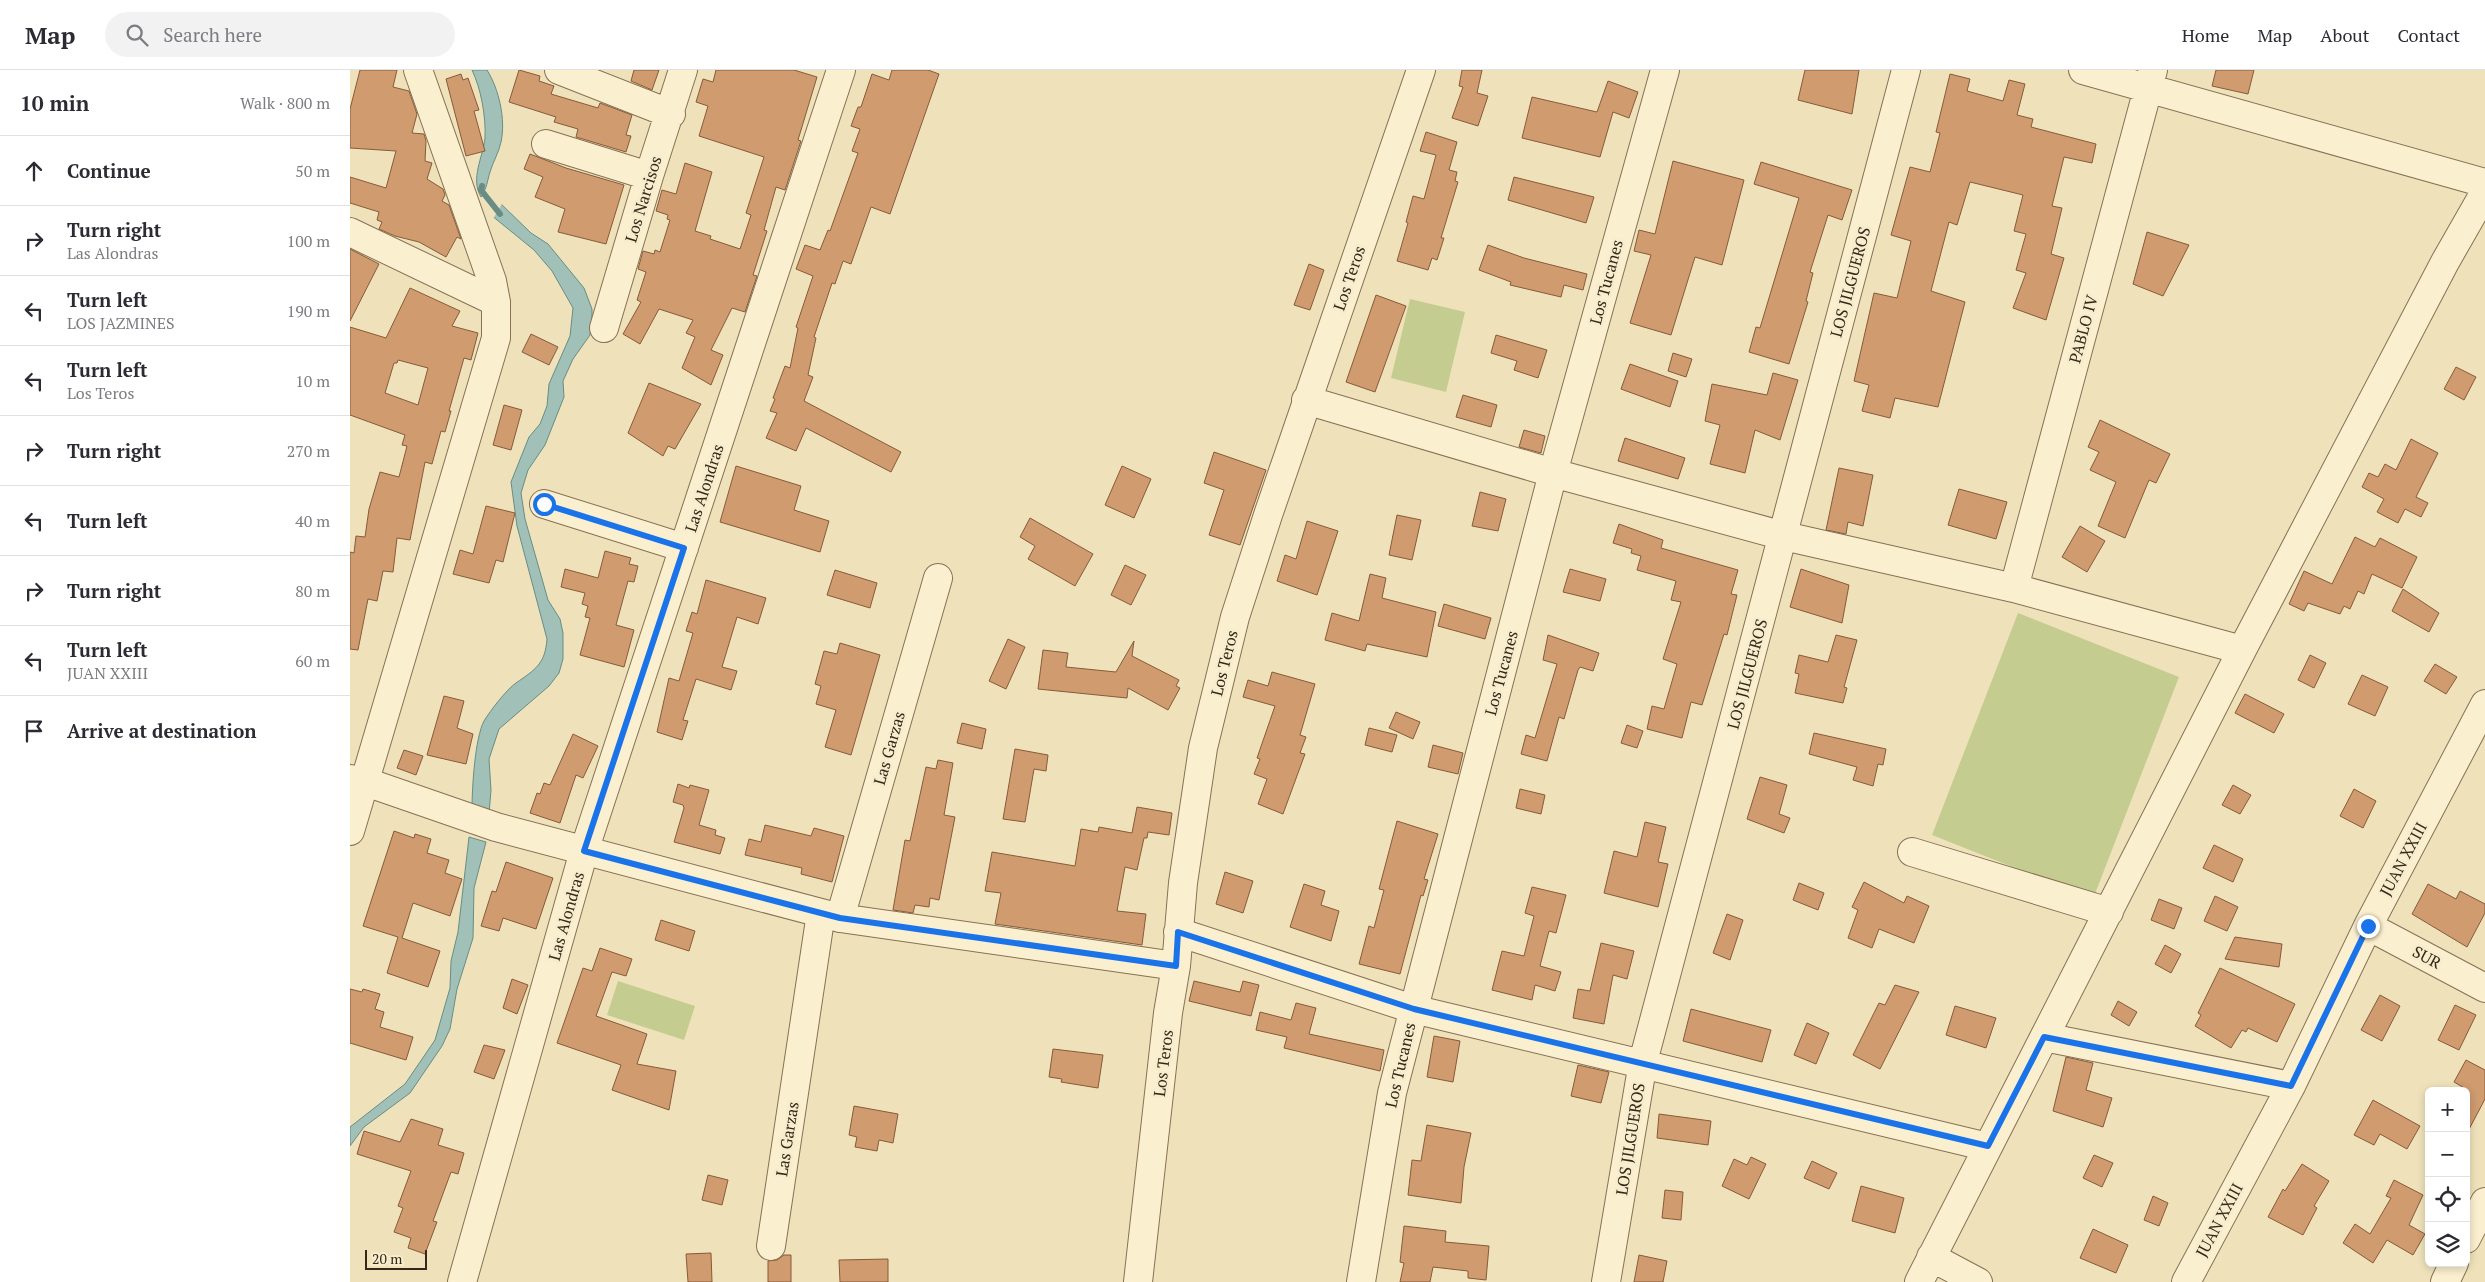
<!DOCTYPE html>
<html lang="en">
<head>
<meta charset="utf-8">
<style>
  :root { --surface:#fff; --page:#f2f2f3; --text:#2b2b33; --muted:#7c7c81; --line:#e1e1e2 }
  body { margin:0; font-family:"PT Serif",serif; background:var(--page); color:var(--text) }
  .controls { position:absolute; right:15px; bottom:15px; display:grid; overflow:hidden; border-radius:8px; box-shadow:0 2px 8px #0003 }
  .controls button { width:45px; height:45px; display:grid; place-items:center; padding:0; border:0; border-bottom:1px solid var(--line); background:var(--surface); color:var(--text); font:25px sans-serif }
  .scale { position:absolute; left:15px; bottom:12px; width:62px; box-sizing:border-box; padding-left:5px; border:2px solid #35281a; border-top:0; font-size:14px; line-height:18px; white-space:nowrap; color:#35281a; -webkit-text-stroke:4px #f7eccb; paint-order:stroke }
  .stop { position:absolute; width:15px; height:15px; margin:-11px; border:4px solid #1a73e8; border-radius:50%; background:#fff }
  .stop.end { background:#1a73e8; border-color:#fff; box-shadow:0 1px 5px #0008 }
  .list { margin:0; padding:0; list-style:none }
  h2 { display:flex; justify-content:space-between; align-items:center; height:65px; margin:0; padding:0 20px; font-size:21px }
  h2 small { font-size:16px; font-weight:400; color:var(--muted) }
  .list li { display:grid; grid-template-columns:32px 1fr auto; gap:15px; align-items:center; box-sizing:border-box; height:70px; padding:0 20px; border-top:1px solid var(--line) }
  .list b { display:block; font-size:19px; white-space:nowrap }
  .list p { margin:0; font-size:16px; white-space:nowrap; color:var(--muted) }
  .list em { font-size:16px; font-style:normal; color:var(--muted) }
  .icon { flex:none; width:28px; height:28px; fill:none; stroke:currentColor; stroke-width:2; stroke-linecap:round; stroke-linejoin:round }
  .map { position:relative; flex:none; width:2135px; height:1212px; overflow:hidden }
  header { display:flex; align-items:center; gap:30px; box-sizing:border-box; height:70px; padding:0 25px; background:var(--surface); border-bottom:1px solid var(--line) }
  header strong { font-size:24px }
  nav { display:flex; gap:28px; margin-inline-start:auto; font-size:18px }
  .search { width:350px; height:45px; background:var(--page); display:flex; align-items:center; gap:12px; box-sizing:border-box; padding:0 18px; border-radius:28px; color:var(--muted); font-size:19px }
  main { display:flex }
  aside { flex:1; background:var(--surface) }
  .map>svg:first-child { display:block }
  .green { fill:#c4cd8f }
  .water { fill:#a0c0b8; stroke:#678d85 }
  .pier { fill:#efe2bb }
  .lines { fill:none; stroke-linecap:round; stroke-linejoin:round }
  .stream { stroke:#678d85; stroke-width:6 }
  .building { fill:#cf9b6f; stroke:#875b39; fill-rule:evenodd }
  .minor-casing { stroke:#877155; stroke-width:30 }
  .minor { stroke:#faefce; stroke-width:28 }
  .route { stroke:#1a73e8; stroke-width:6 }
  .labels { text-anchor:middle; stroke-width:5; stroke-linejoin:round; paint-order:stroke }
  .street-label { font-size:16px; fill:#35281a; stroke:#f7eccb }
</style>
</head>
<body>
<header>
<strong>Map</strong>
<div class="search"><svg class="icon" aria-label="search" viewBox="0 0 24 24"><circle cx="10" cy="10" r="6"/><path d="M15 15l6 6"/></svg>Search here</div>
<nav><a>Home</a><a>Map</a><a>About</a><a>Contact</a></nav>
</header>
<main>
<aside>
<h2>10 min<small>Walk · 800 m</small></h2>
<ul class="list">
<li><svg class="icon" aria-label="ahead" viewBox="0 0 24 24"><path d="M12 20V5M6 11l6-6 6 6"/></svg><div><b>Continue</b></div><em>50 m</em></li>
<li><svg class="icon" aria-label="right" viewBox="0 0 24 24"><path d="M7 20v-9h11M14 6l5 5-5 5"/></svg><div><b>Turn right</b><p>Las Alondras</p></div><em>100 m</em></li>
<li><svg class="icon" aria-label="left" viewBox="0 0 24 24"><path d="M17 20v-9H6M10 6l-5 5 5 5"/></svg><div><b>Turn left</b><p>LOS JAZMINES</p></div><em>190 m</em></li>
<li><svg class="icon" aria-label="left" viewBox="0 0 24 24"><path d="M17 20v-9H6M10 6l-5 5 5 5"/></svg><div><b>Turn left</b><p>Los Teros</p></div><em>10 m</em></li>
<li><svg class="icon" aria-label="right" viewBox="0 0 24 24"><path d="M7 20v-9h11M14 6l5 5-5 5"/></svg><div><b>Turn right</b></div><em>270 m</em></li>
<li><svg class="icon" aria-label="left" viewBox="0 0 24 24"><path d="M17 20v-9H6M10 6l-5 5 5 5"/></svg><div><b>Turn left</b></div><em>40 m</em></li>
<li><svg class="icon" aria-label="right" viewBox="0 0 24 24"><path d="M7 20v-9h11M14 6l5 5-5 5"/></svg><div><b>Turn right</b></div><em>80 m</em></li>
<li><svg class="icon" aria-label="left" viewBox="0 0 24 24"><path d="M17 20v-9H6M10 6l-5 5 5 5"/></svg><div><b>Turn left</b><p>JUAN XXIII</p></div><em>60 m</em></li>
<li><svg class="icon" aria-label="arrive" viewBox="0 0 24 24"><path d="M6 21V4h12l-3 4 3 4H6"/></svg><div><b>Arrive at destination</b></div></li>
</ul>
</aside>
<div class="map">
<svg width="2135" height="1212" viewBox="0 0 2135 1212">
  <rect width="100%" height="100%" fill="#efe2bb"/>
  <path class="green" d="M1060,229L1115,242L1096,322L1041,308Z
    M1668,543L1829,607L1743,829L1582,765Z
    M268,911L345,936L334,970L257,945Z"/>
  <path class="water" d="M122,0H137C149,19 156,50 151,72C149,82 143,92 140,102C137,112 137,118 131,127C120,109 133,87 135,68C136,46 131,19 122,0Z
    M148,131L181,163L198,174L234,218L242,239V252L240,265L223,289L213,311L214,327L195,375L178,400L171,423L175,449L198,530L210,549L213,563V589L209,603L199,616L149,659L139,689L141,720L139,744L122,738C122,718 125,668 134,651C140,641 157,619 166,613C186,599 195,594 197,569L167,456L161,412L179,367L190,354L197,336L199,314L220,266L223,238L202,201L184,180L141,145Z
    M119,767L136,772L124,818L123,868L107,919L100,959L92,976L60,1023L14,1057L0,1076V1057L55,1014L85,970L100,918L101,891L108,862Z"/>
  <path class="pier" d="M149,129L153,132L143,149L139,144L146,130Z"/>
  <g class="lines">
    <path class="stream" d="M132,116L131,120L150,144"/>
  </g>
  <path class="building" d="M10,0H47L43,17L59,21L67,44L62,63L74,64L76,71L75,91L82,93L77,109L93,119L95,125L92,131L99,135L111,169L107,167L96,187L69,172L45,166L29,159L32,152L27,150L29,142L0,133V107L36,118L46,81L0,78V39Z
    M169,0L190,6L189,11L204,16L201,24L248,38L250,33L282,45L276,65L281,66L276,82L226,67L228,59L204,52L206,47L159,32Z
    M284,0H309L302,20L281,11Z
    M366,0H444L467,7L448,70L451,71L435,120L426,117L414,160L417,161L403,205L407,206L395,242L382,238L361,280L373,285L361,315L332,298L345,267L336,263L343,250L309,239L290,274L273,264L291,232L287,230L296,202L288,199L293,181L304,184L305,180L310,182L320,150L317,149L318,145L306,141L312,120L326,124L335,93L362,102L345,161L361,166L360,169L390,179L401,145L396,143L414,87L349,66L358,36L346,32L353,9L363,12Z
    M542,0H578L589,4L540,144L521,137L501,194L493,191L485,214L482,213L464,267L466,268L458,305L463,307L454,331L551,382L541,402L456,358L446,381L416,368L427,343L420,341L425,329L423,328L435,296L440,298L448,258L446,257L463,206L446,199L455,175L470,180L478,160L480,161L508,83L502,81L510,59L501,56L508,37H511L522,4L539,10Z
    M1112,0H1132L1127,23L1138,26L1128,56L1102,48L1113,17L1109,16Z
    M1455,0H1509L1502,44L1448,30Z
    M1866,0H1904L1898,24L1862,16Z
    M111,4L113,10L118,8L129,40L124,41L135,81L116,86L96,9Z
    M1600,4L1620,9L1617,21L1653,31L1659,10L1675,14L1667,45L1683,49L1681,57L1746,74L1742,93L1714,87L1702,136L1712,138L1701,184L1714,188L1696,250L1663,238L1676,203L1666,200L1676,164L1664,161L1673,125L1620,112L1607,155L1599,152L1581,221L1615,232L1588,337L1545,328L1540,348L1512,341L1519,315L1504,311L1524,223L1547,228L1561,171L1541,165L1560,97L1580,102L1590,63L1586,62Z
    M1258,11L1288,22L1279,48L1263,42L1250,87L1172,68L1182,27L1247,42Z
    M1076,62L1107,72L1099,100L1107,102L1105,111L1108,112L1091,168H1094L1087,190L1082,188L1078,200L1047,191L1058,153L1056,152L1063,126L1074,129L1086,85L1070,81Z
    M180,84L216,98L274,115L256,174L208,162L215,139L185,127L193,107L174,99Z
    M1323,91L1394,110L1372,195L1345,187L1321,265L1280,253L1301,185L1284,181L1289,160L1305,164Z
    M1411,92L1502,120L1492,150L1478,145L1460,202L1463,203L1456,231L1458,232L1439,294L1399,282L1406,257L1410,258L1449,128L1404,114Z
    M1164,107L1244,127L1236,153L1158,130Z
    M1797,162L1839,175L1813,226L1783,214Z
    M1138,175L1174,188L1237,204L1233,220L1214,215L1211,227L1160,215L1161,212L1129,200Z
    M0,179L29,194L0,251Z
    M959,194L974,200L960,240L944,235Z
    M60,218L110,241L102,256L128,263L121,290L114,288L99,341H101L95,362L91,361L82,394L75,392L60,470L47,468L43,502L33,501L27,531L18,529L8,580L0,579V482L4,483L6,466L15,467L19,439L30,402L49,407L57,376L52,375L55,365L0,345V257L36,268ZM48,290L78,298L68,335L35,323L44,293H47Z
    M1026,225L1056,236L1025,322L996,312Z
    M181,264L208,277L199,295L172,282Z
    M1146,265L1197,280L1188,308L1164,300L1167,291L1141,283Z
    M1323,283L1342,289L1336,307L1318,301Z
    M1280,294L1328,311L1320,337L1271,319Z
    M2106,297L2126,307L2114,330L2094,319Z
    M1423,303L1448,310L1430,370L1405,360L1395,403L1360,394L1370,355L1355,351L1362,314L1417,325Z
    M299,313L351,334L325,379L318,376L313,386L278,363Z
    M1113,325L1147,335L1141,357L1106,347Z
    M154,335L172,340L161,380L143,375Z
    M1750,350L1820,384L1806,413L1799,410L1775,468L1748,456L1766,412L1740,400L1749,382L1738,377Z
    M1174,360L1195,366L1191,383L1169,377Z
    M1275,368L1335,388L1328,409L1268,391Z
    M2061,369L2088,383L2066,427L2078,433L2071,447L2055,439L2048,453L2027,442L2034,429L2012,417L2019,403L2028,407L2035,394L2046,400Z
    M864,382L916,400L890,475L859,465L874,420L854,413Z
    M386,396L451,416L444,440L479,451L470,482L370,452Z
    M772,396L801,409L784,448L755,435Z
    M1489,398L1523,405L1513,456L1498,452L1496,464L1476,460Z
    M1609,419L1657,432L1646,469L1598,455Z
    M1130,422L1156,429L1148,461L1122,456Z
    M136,436L165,443L153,492L146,490L139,513L103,504L110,480L123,484Z
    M1047,445L1071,450L1062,490L1039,485Z
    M680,448L743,484L725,516L678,489L685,476L670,467Z
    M957,451L988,461L967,525L927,511L935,485L946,489Z
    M1269,454L1313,470L1311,478L1388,500L1381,524L1387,525L1377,565L1374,564L1352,635L1341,632L1332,668L1297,659L1302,636L1314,639L1327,594L1313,589L1331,532L1321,530L1326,511L1287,500L1291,486L1281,483L1282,479L1263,473Z
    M1730,456L1755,471L1737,502L1712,487Z
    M2005,467L2025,477L2030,468L2067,487L2052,518L2022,504L2014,524L2008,521L2000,539L1994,536L1990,544L1958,533L1954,541L1939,534L1954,501L1982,514Z
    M255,481L281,488L279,494L288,496L284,512L278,511L266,555L284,560L274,597L230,585L240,548L235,547L238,536L232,534L235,523L211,517L215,499L248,508Z
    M775,495L796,505L781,535L761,525Z
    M1220,499L1256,509L1250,531L1213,522Z
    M1451,499L1499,515L1492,553L1440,537Z
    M485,500L527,513L520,538L477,525Z
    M1020,504L1036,508L1032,528L1086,542L1077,587L1017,574L1015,581L975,570L982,543L1009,551Z
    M356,510L416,528L408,554L387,547L372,597L387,601L381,620L346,609L333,650L338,651L332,670L307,662L319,608L329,611L343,563L336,561L342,542L347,544Z
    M2053,519L2089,543L2079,562L2042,541Z
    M1094,534L1141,548L1135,569L1088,556Z
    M1198,565L1249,583L1243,601L1230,597L1228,600L1214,649L1209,647L1197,691L1171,684L1176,665L1185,668L1207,594L1193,590Z
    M1486,565L1507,570L1494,617L1497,618L1493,633L1445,623L1449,604L1445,603L1449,585L1478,592Z
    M658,569L675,577L656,619L639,611Z
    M784,571L782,586L829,610L826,616L830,618L818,640L778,618L777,628L688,619L693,580L718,583L716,597L766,602Z
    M490,573L530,585L501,685L475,677L486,640L466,634L471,616L465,614L474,581L487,584Z
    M1960,585L1976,593L1964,618L1948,610Z
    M2085,594L2107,607L2096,624L2074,611Z
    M922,602L965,614L950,665L956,667L950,683L955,684L933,744L908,734L917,709L904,704L910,689L907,688L925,636L893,627L898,610L918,616Z
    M2012,605L2038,617L2025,646L1998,634Z
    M1895,624L1934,644L1924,663L1885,643Z
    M94,626L114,631L107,658L123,664L116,694L77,685Z
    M1046,642L1070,652L1063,669L1039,658Z
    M612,653L636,659L632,679L607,673Z
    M1277,655L1293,661L1287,678L1271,673Z
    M1019,658L1047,665L1042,682L1015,675Z
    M1464,663L1536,679L1533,695L1528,694L1523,716L1503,710L1507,697L1459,684Z
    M223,664L248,676L233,708L226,705L210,753L180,743L187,723L190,724L194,713L200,715Z
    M1083,675L1113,683L1108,704L1078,697Z
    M665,679L698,685L696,701L684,699L675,752L653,749Z
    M54,680L73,686L66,705L47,698Z
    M588,690L603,693L594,745L605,747L589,830L580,828L579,837L565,835L563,843L543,840L555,770L560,771L576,697L586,699Z
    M1410,707L1437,715L1429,744L1440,748L1434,763L1397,749Z
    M328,714L339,718L340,715L359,720L349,755L366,760L365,765L375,768L370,784L324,772L334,738L333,735L323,732Z
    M1883,715L1901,725L1890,744L1872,735Z
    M1170,719L1195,725L1191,744L1166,738Z
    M2004,719L2026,731L2013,758L1990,746Z
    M787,737L822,743L819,765L798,762L797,768H794L787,800L775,797L767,841L796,844L792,875L645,854L651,823L635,821L642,782L725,796L731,759L748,762L749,757L782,763Z
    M1047,751L1088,764L1074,809L1078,810L1073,826L1071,825L1050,904L1009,894L1019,856L1024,858L1034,820L1029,819Z
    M1295,752L1316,757L1308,792L1318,794L1308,837L1254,823L1264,781L1287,787Z
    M415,755L461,766L464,758L494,766L482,812L451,804L452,798L395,785L399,769L411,772Z
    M44,761L64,768L65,764L81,769L77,783L99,790L95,803L112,809L100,846L63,833L52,868L90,881L78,917L37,903L48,867L13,856Z
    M1864,775L1893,789L1883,812L1853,798Z
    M156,792L203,808L186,859L153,848L149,861L131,856L142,821L146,822Z
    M875,802L903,811L893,843L866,834Z
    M1514,812L1554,833L1557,826L1579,836L1564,873L1529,859L1522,878L1498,868L1508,840L1502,837Z
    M1449,813L1474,823L1468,840L1443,830Z
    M954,814L975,821L971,835L989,841L981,871L940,857Z
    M2078,814L2106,829L2110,821L2135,834V843L2117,877L2062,844Z
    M1182,817L1216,825L1206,863L1199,861L1190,896L1211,902L1205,921L1185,915L1182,930L1142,920L1152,881L1174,886L1184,846L1175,843Z
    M1865,826L1888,837L1877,861L1854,851Z
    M1809,829L1832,838L1824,859L1801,850Z
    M1377,844L1393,850L1380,890L1363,883Z
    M311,850L345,861L339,881L305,870Z
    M1885,867L1932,874L1929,897L1875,889Z
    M1251,873L1284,881L1277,909L1263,905L1254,954L1223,948L1228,919L1240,921Z
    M1815,875L1831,884L1821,903L1805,894Z
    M250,878L282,889L276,906L262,902L246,946L297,964L287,994L326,1001L319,1040L262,1020L271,995L207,973L233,898L242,901Z
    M1870,898L1945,934L1927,972L1898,958L1896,962L1892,960L1881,978L1845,956L1851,945L1848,943Z
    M162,909L178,915L167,944L153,938Z
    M844,911L890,922L893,911L909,915L901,946L839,931Z
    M1545,915L1569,922L1530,999L1503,985L1529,933L1535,935Z
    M0,919L12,922L13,919L30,924L25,939L34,942L30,957L63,967L56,990L0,973Z
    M2030,925L2050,936L2032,971L2011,960Z
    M1768,931L1787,942L1779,956L1761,945Z
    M946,933L966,938L959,964L1034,980L1030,1001L934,978L937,967L906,960L910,942L941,950Z
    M2105,935L2126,945L2109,980L2088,970Z
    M1605,936L1646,948L1636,978L1596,965Z
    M1341,939L1421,960L1412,992L1333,971Z
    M1457,953L1479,963L1466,994L1444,985Z
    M1084,966L1110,971L1103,1012L1077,1007Z
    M134,975L155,980L144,1009L124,1002Z
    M703,979L753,985L748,1018L711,1012L712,1009L699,1007Z
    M1716,987L1743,993L1736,1020L1762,1028L1753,1057L1703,1041Z
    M2116,990L2135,1000V1029L2116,1065V1019L2104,1012Z
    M1228,995L1259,1002L1251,1033L1221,1026Z
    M2023,1030L2070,1056L2057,1079L2030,1064L2024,1075L2004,1065Z
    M504,1036L548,1044L543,1073L529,1070L527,1081L505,1077L507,1067L499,1065Z
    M1309,1044L1361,1051L1358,1075L1307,1068Z
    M61,1049L93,1059L88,1075L114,1083L108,1104L101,1102L83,1151L87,1152L75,1184L58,1178L61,1168L44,1162L53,1138L48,1136L61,1101L7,1084L14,1061L50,1072Z
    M1077,1055L1121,1063L1114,1097L1111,1133L1058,1125L1062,1090L1071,1091Z
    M1744,1085L1763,1093L1752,1117L1733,1108Z
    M1401,1087L1416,1094L1399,1129L1372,1116L1384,1089L1397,1095Z
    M1462,1091L1487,1103L1479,1119L1454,1108Z
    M1952,1094L1979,1111L1964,1136L1967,1138L1953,1165L1918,1147L1933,1119L1935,1121Z
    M358,1105L378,1110L372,1135L352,1130Z
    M2044,1110L2073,1125L2059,1155L2075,1164L2063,1185L2037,1170L2023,1193L1993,1173L2005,1154L2020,1164L2041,1128L2036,1126Z
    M1511,1116L1554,1128L1545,1163L1502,1151Z
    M1315,1120L1333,1122L1331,1150L1312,1148Z
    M1803,1126L1818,1133L1809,1156L1794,1150Z
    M1054,1156L1096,1161L1095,1172L1139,1176L1136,1210L1118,1208V1201L1083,1197L1080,1212H1050L1054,1193L1050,1192Z
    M1743,1159L1778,1175L1766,1203L1730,1188Z
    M361,1183L362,1212H338L336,1184Z
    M434,1185H441V1212H418V1191L427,1190Z
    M1289,1185L1317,1191L1313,1212H1284Z
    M538,1189V1212H490L489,1190Z"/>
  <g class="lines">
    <defs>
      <path id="minor" d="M209,0L321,44
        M1733,0L2135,113
        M196,74L299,106
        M0,162L146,232
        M254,258L299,106L333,0
        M956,330L1203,403L1434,466L1664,518L1892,580
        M194,434L334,478
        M1664,518L1803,0
        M0,709L16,712L146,757L490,848L826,896
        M0,761L146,268V232L142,211L68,0
        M1562,782L1759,842
        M490,848L588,508
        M2018,856L2135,918
        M828,862L1063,939L1638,1077
        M1694,967L1941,1016
        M2116,1169L2135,1132
        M421,1176L471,843
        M1581,1187L1628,1212
        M112,1212L234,781L491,0
        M788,1212L818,943L826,896L833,813L853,678L885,547L918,445L1071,0
        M1011,1212L1042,1023L1203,403L1315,0
        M1256,1212L1293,992L1556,0
        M1569,1212L1892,580L2095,192L2135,122
        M1836,1212L1941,1016L2018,856L2135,634
        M2095,1212L2104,1193"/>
    </defs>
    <use href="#minor" class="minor-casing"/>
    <use href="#minor" class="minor"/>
  </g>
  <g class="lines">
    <path class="route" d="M194,434L334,478L234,781L490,848L826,896L828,862L1064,939L1638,1076L1694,967L1941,1016L2018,856"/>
  </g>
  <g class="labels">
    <g class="street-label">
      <text transform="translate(293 129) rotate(-73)" y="6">Los Narcisos</text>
      <text transform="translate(999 208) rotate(-71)" y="6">Los Teros</text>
      <text transform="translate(1256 212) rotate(-75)" y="6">Los Tucanes</text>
      <text transform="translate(1500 212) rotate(-75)" y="6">LOS JILGUEROS</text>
      <text transform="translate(1733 259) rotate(-75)" y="6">PABLO IV</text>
      <text transform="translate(354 418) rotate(-72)" y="6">Las Alondras</text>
      <text transform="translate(874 593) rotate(-76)" y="6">Los Teros</text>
      <text transform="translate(1151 603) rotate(-75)" y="6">Los Tucanes</text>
      <text transform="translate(1397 604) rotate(-75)" y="6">LOS JILGUEROS</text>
      <text transform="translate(539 678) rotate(-74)" y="6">Las Garzas</text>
      <text transform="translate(2053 789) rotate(-62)" y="6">JUAN XXIII</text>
      <text transform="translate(216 846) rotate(-74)" y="6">Las Alondras</text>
      <text transform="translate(2077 887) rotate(28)" y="6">SUR</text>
      <text transform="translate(813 993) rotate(-83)" y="6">Los Teros</text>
      <text transform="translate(1050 995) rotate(-77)" y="6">Los Tucanes</text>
      <text transform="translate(437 1069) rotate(-81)" y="6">Las Garzas</text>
      <text transform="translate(1280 1069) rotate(-81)" y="6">LOS JILGUEROS</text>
      <text transform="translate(1869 1150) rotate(-62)" y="6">JUAN XXIII</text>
    </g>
  </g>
</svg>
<div class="controls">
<button>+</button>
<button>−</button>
<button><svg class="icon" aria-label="locate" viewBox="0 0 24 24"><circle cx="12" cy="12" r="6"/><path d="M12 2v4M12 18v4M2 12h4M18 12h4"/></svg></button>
<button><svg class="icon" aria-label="layers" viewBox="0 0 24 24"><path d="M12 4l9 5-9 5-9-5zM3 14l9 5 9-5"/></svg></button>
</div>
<div class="scale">20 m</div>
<div class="stop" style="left:194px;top:434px"></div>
<div class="stop end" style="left:2018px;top:856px"></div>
</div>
</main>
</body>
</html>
